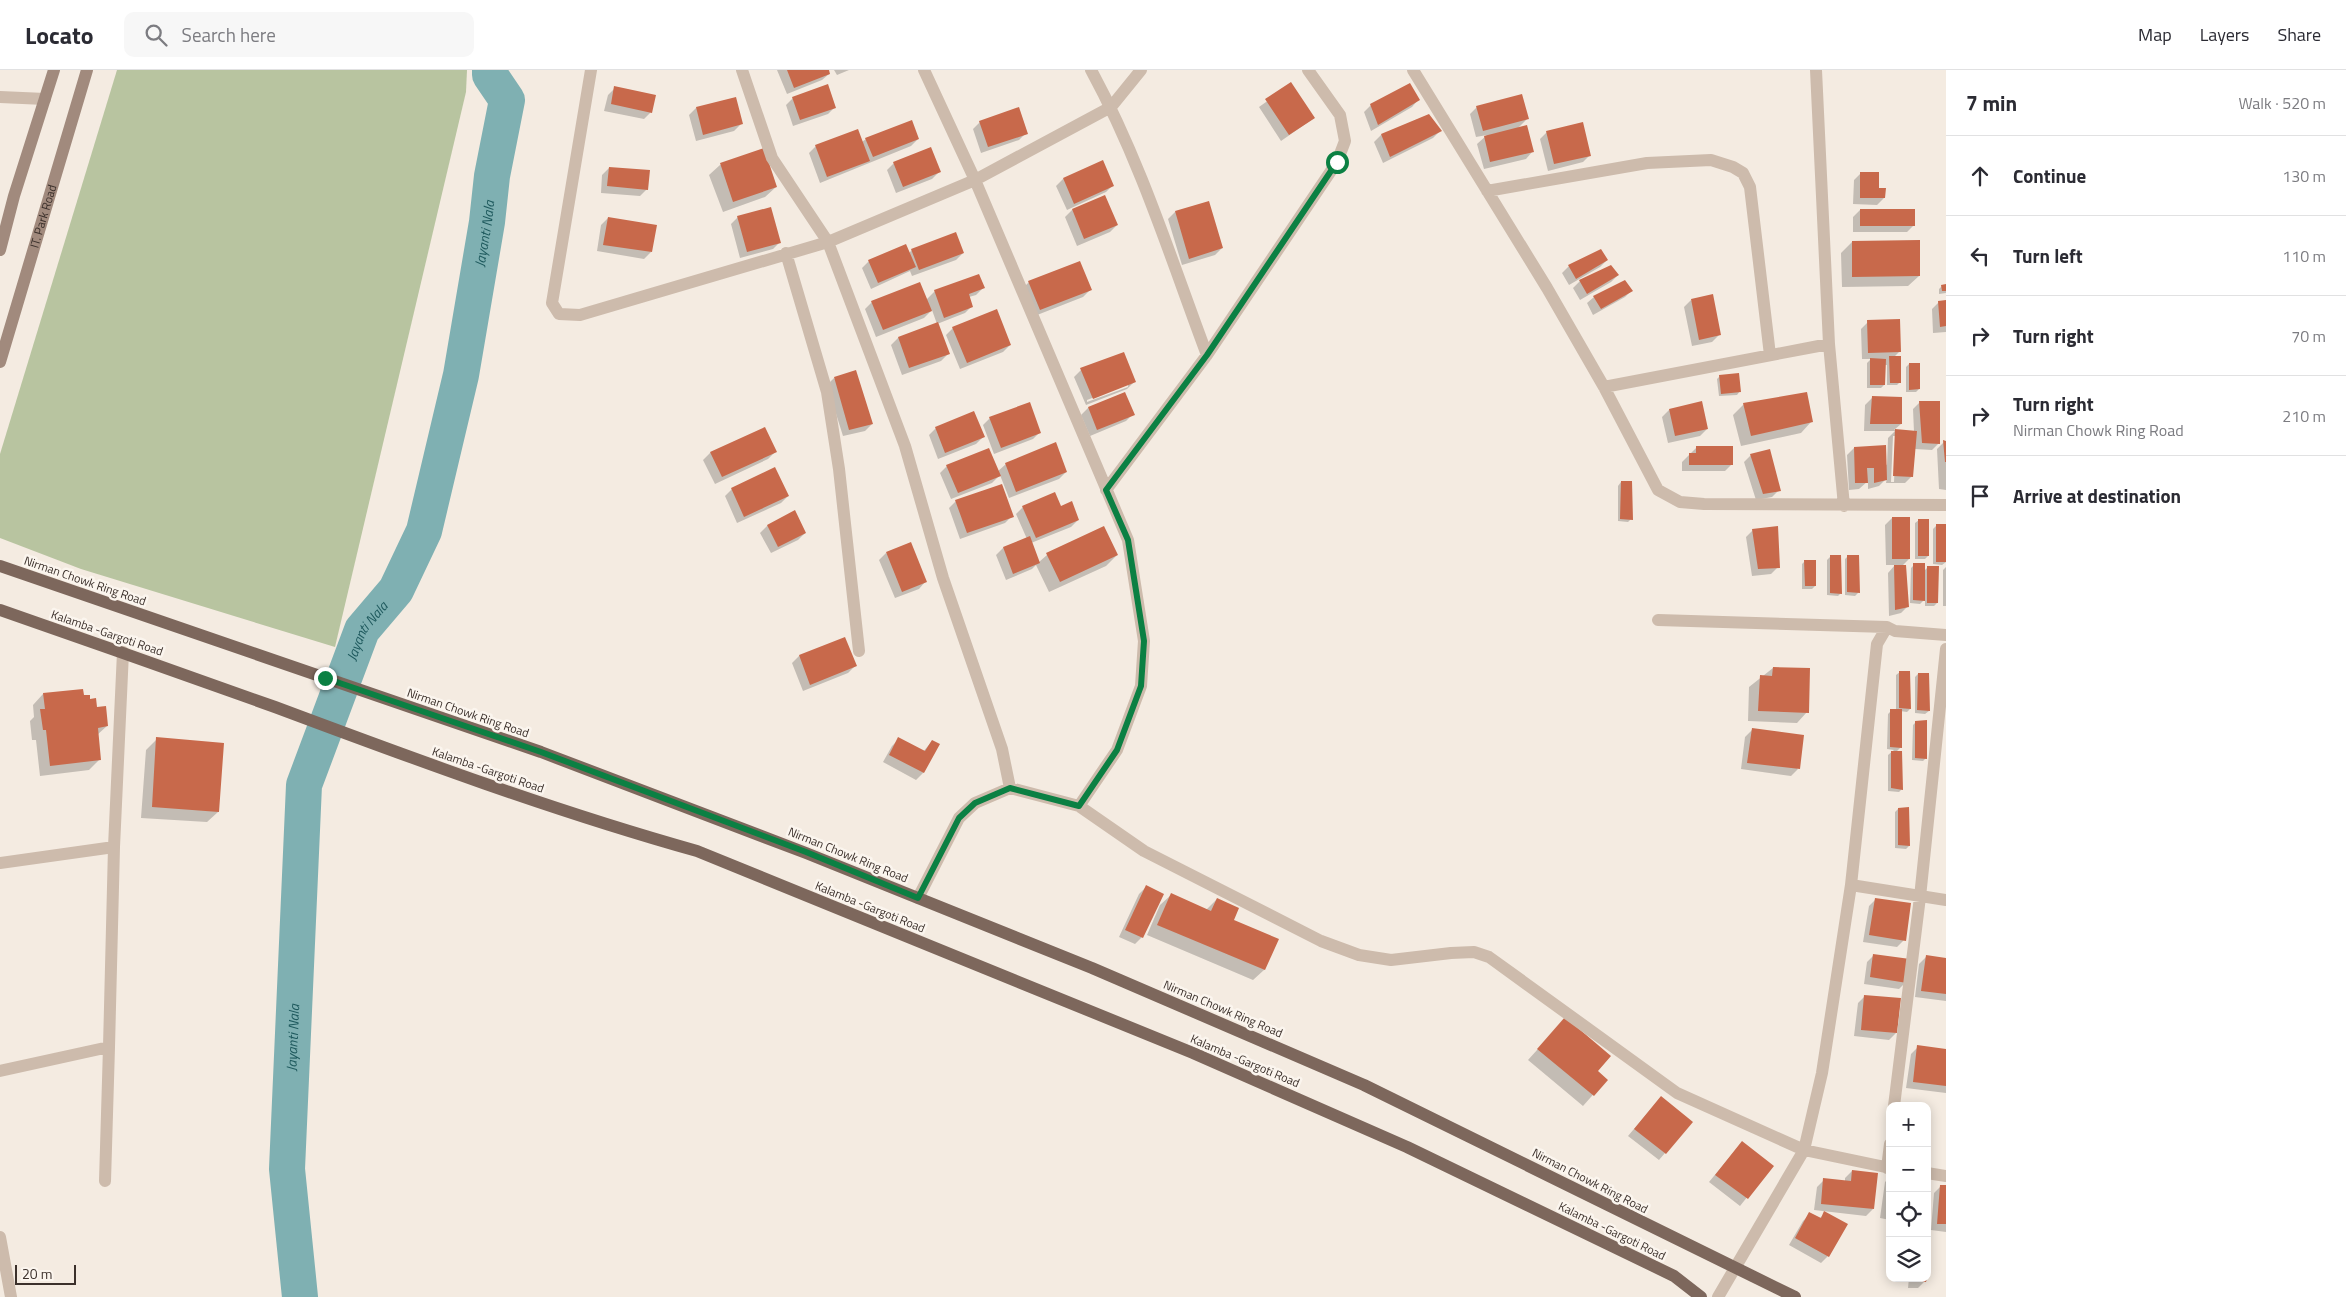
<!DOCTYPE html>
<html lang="en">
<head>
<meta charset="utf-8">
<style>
  :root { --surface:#fff; --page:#f7f7f7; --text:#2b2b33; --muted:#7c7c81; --line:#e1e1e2 }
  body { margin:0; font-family:"Titillium Web",sans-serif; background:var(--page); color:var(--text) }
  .controls { position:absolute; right:15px; bottom:15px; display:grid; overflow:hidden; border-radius:10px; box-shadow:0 2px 12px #0003 }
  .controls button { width:45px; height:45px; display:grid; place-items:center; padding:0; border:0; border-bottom:1px solid var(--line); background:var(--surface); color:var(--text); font:25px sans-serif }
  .scale { position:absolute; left:15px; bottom:12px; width:61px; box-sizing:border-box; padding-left:5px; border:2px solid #3b302b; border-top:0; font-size:14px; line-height:18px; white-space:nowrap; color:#3b302b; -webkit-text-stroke:4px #fbf5ee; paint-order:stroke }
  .stop { position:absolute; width:15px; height:15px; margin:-11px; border:4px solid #0b8043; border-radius:50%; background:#fff }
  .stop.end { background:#0b8043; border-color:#fff; box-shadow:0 1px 5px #0008 }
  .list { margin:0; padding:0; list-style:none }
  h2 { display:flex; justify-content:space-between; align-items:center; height:65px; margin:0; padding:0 20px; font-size:21px }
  h2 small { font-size:16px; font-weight:400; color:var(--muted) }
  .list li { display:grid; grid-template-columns:32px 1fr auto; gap:15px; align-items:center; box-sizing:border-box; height:80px; padding:0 20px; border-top:1px solid var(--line) }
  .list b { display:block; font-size:19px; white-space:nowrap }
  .list p { margin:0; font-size:16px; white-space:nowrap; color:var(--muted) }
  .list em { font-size:16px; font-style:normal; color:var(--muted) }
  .icon { flex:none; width:28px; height:28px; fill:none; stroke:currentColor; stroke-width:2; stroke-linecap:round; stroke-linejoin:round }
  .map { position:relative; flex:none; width:1946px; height:1227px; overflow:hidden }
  header { display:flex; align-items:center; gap:30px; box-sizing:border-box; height:70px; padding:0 25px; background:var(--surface); border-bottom:1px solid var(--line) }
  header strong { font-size:24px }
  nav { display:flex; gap:28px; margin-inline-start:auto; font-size:18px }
  .search { width:350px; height:45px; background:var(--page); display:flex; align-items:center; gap:12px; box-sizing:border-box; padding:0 18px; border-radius:10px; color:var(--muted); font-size:19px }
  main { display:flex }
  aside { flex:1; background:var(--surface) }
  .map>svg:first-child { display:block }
  .green { fill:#b8c4a0 }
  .shadow { fill:#0003; fill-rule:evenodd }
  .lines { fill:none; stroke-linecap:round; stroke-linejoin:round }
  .river { stroke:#7fb0b2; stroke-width:36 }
  .building { fill:#c8694b }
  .minor { stroke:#cdbbac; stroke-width:12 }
  .secondary { stroke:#a18a7d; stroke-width:12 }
  .primary { stroke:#7d675c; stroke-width:12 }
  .route { stroke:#0b8043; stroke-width:6 }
  .labels { text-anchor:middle; stroke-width:5; stroke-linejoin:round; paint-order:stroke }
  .street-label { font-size:12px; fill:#3b302b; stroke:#fbf5ee }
  .water-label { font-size:14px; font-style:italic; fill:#1f5a5e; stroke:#fbf5ee }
</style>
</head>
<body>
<header>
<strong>Locato</strong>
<div class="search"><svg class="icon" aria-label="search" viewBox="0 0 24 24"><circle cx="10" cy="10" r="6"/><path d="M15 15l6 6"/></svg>Search here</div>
<nav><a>Map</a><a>Layers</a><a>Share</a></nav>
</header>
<main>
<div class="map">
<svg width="1946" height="1227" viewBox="0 0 1946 1227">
  <rect width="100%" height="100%" fill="#f4ebe1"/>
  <path class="green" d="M117,0H467L466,22L335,577L81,499L0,468V384Z"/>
  <path class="shadow" d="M777,0H828L829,4L822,10L787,24Z
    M834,0H849L837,5Z
    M1291,14L1314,48L1281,71L1259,37Z
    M615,18L651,42L644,49L604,41L608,25Z
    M735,28L741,54L734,61L696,71L689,45L696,38Z
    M793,28L835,37L828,44L793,56L786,35Z
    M1418,30L1412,37L1371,61L1364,42L1371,35Z
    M1477,37L1527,49L1517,59L1532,82L1526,89L1484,99L1477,74L1487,65L1476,67L1470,44Z
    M1428,45L1440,61L1433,68L1383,93L1374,72L1381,65Z
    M980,52L1026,63L1019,70L981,83L973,59Z
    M1547,62L1590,85L1583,92L1548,101L1540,69Z
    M866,69H918L911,76L820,113L809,83L816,76L862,72Z
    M763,80L776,117L765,127L723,142L709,105L720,95Z
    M894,93L939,102L932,109L896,123L887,100Z
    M609,98L647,119L640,126L601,123L602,105Z
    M1861,103L1884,128L1877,135L1853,134L1854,110Z
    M1063,109L1113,115L1106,122L1067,140L1056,116Z
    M1105,127L1117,155L1110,162L1077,176L1065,147L1072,140Z
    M1208,132L1222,178L1215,185L1182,195L1168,149L1175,142Z
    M1860,140L1914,155L1907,162H1853V147Z
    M738,147L780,172L773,179L740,188L731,154Z
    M608,148L651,182L644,189L597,181L601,155Z
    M1852,172L1919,206L1908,216L1842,217L1841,183Z
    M912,180L963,183L956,190L912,206L910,201L871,219L862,198L869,191L909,183Z
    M1607,190L1600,197L1569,215L1562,203L1569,196Z
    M979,205L983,218L976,225L969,227L972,236L965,243L937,254L948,284L941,291L902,305L891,275L898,268L937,254L932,240L924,248L876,267L865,239L872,232L926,230L935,221Z
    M1618,205L1611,212L1580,230L1573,218L1580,211Z
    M1029,212L1090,220L1083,227L1032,247L1022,219Z
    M1942,216H1946V223L1939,224V219Z
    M1631,221L1625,227L1593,245L1587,233L1594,227Z
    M1691,230L1719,265L1712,272L1692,276L1684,237Z
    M1939,232H1946V262L1933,263L1932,239Z
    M1868,252L1900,281L1893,288L1900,312L1897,315H1887V295H1884V315L1881,318H1867V293L1871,289H1862L1861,259Z
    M953,258L1010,275L1003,282L960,299L946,265Z
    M1909,294L1919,319L1916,322H1906V297Z
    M1081,300L1134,312L1127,319L1086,335L1074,307ZM1128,314V317L1087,332V330Z
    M1720,306L1740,321L1737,325L1719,326L1717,309Z
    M834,308L872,354L865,361L843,366L827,315Z
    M1124,323L1133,344L1126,351L1090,366L1081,345L1088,338Z
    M1872,328L1901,354L1894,360L1914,362L1913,339L1920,332L1939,373L1932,380L1915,379L1912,406L1905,413H1886L1887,408L1879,416L1868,419V411L1859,419L1849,420L1847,385L1854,378L1887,395L1888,368L1895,361H1864L1865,335ZM1893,366H1896L1894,412H1891Z
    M1744,334L1811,352L1801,363L1741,376L1733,345Z
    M1669,340L1707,359L1700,366L1668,373L1662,347Z
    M990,348L1040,362L1033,369L994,384L983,355Z
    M936,358L983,367L976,374L938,389L929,365Z
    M1944,372H1946V420L1939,419L1937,379Z
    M1697,377L1732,394L1725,401H1682V392Z
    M775,382L768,389L715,414L703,390L710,383Z
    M1751,385L1779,420L1772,427L1756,430L1744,392Z
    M1006,394L1066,402L1059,409L1009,428L1000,405L992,413L951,429L940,403L947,396L997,402Z
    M1621,412L1631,449L1628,452L1618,451V416Z
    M732,419L788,426L781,433L737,453L725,426Z
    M956,431L1012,446L1005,453L960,469L949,438Z
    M1023,437L1060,438L1078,450L1071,457L1031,473L1039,492L1047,485H1117L1106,496L1049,522L1036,495L1032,499L1006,510L996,485L1003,478L1027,469L1016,444Z
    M794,442L805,463L798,470L771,483L760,463L767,456Z
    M1892,448L1909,489L1902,496L1908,536L1901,543L1889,546L1888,503L1895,495H1886L1885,455Z
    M1919,450L1928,486L1925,489H1915V453Z
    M1946,454V492L1942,495L1933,494V459L1937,455Z
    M1753,460L1778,497L1771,504L1752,506L1746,467Z
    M886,483L925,512L919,519L895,528L879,490Z
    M1831,486L1841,523L1838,526L1827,525V490Z
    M1848,486L1858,523L1855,526L1845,525V489Z
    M1805,491L1815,516L1812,519H1802V494Z
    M1914,495L1924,501L1928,497L1937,533L1934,536H1925V529L1920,534L1910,533L1911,498Z
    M1946,497V536H1943V500Z
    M799,586L855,596L848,603L803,621L792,593Z
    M1773,598L1807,642L1797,653L1748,651L1749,617Z
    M1900,602L1910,639L1907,642L1900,641L1901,677L1896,682L1902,719L1899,722L1888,721V685L1894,680L1887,679L1888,644L1891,641H1896V605Z
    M1918,604L1929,641L1925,644L1915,643V607Z
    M43,624L83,627L96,638L107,656L97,665L100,689L89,700L40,706L36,670H32L30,651L34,647L33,635Z
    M1916,652L1926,688L1923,691L1912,690L1913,655Z
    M1752,660L1798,699L1791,706L1741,699L1745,667Z
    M157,669L218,742L207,752L141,748L146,680Z
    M899,669L923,682L932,671L938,674L923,703L916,710L883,692L892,676Z
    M1898,739L1909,776L1906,779L1895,778V742Z
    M1146,817L1142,867L1135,874L1119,867L1139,824Z
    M1171,825L1206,840L1217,829L1232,850L1277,869L1264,900L1253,910L1147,865L1160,835Z
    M1876,829L1904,870L1897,877L1863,872L1869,836Z
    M1874,885L1906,912L1899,919L1864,914L1867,892Z
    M1926,887L1946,889V931L1915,927L1919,894Z
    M1865,926L1896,963L1889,970L1854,966L1858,933Z
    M1565,949L1596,1002L1606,1010L1583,1036L1528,990Z
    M1918,977L1946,980V1023L1906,1018L1911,984Z
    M1661,1027L1665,1083L1659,1090L1628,1066Z
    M1742,1072L1772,1096L1740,1136L1709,1112Z
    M1852,1101L1873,1139L1866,1146L1814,1140L1817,1117L1824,1110L1845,1112V1108Z
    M1890,1107V1150L1880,1148L1885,1112Z
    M1941,1116L1946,1117V1162L1931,1160L1934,1123Z
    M1825,1143L1828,1186L1821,1193L1789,1175L1803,1151L1810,1144L1819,1149Z
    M1909,1208H1925V1211L1918,1218H1908Z"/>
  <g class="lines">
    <path class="river" id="s1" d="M300,1227L287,1099L304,715L362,560L396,520L424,461L461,305L487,152L492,106L507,30L490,5V0"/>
  </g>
  <path class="building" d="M787,0H829L830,4L794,18Z
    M1291,12L1315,48L1289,65L1265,29Z
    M1410,13L1420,30L1378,55L1370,34Z
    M828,14L836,38L800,50L792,27Z
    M614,16L656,25L652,43L611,34Z
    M1522,24L1529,49L1483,61L1476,36Z
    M736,27L743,54L703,65L696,37Z
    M1019,37L1028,64L988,77L979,51Z
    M1429,44L1442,61L1390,87L1381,64Z
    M912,50L919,69L873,87L865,68Z
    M1583,52L1591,86L1554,94L1546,61Z
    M1527,55L1534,82L1490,92L1484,66Z
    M858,59L870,91L827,107L815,75Z
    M931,77L941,102L903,117L893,92Z
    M764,78L777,117L733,132L720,93Z
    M1103,90L1114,116L1074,134L1063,108Z
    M609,97L650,100L648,120L607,116Z
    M1860,102H1879V118H1886L1885,128H1860Z
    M1105,125L1118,155L1084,169L1072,139Z
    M1209,131L1223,178L1189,189L1175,141Z
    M771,137L781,173L747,182L737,146Z
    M1860,139H1915V156H1860Z
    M608,147L657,155L652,182L603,175Z
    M956,162L964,183L919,200L911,179Z
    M1920,170V206L1852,207V171Z
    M906,174L916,197L878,213L868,190Z
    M1601,179L1608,190L1576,209L1568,195Z
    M1080,191L1092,220L1040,240L1028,211Z
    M1611,195L1619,205L1587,224L1579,210Z
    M979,204L985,218L969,224L973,237L944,248L934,220Z
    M1625,210L1633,221L1601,239L1593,226Z
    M920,212L932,241L883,260L871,231Z
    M1946,214V221H1942L1941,215Z
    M1713,224L1721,265L1699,270L1691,229Z
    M1946,230V256L1940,257L1938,231Z
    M997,239L1011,275L967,293L952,257Z
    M1900,249L1901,282L1868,283L1867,250Z
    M938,252L950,284L909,298L898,267Z
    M1124,282L1136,312L1093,329L1080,298Z
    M1889,286H1901V313H1890Z
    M1870,288L1886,289L1885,315H1870Z
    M1909,293H1920V319L1909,320Z
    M856,300L873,354L849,360L834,307Z
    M1739,303L1741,322L1721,324L1719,305Z
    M1125,322L1135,345L1097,360L1088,337Z
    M1807,322L1813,352L1751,366L1743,333Z
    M1872,326L1902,327V354H1870Z
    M1702,331L1708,359L1675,366L1669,339Z
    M1919,331H1940V374L1922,373Z
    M1030,332L1041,363L1001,378L989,347Z
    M974,341L985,367L945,383L935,357Z
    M765,357L777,382L722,407L710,382Z
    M1895,359L1917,361L1913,407L1893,406Z
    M1943,370L1946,371V392H1945Z
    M1056,372L1067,402L1016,422L1005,393Z
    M1886,375L1887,410L1874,413V398H1867L1868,413H1855L1854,377Z
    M1696,376H1733V395H1689V383H1696Z
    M989,378L1001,406L958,423L946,395Z
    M1770,379L1781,421L1763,424L1750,384Z
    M775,397L789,426L744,447L731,418Z
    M1621,411H1632L1633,450L1620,449Z
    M1002,414L1014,447L967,463L955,430Z
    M1055,422L1061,436L1072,431L1079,450L1036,468L1022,436Z
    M795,440L806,463L778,477L767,455Z
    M1892,447H1910V489H1892Z
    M1918,449H1929V486H1918Z
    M1936,454H1946V492H1936Z
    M1104,456L1118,485L1060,512L1046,483Z
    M1778,456L1780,498L1758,499L1752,459Z
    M1030,466L1040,493L1013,504L1003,477Z
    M911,472L927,512L902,522L886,482Z
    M1830,485H1841L1842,524L1830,523Z
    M1847,485H1859L1860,523L1847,522Z
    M1804,490H1816V516H1805Z
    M1913,493H1925V531L1913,530Z
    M1894,495H1906L1909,537L1895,540Z
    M1927,496H1939L1938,533H1927Z
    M845,567L857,596L810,615L799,585Z
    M1773,597L1810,598L1809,643L1758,641L1760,605L1772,606Z
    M1899,601H1910L1911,639L1899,638Z
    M1918,603H1929L1930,641L1917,640Z
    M83,619L84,625H90V629L96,628L97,637L106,636L108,656L98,658L101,690L50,696L46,660H43L40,639H45L43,623Z
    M1890,639H1902V678L1890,677Z
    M1927,650V689L1915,688V651Z
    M1752,658L1804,665L1800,699L1747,693Z
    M156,667L224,673L219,742L152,737Z
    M898,667L925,681L932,670L940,674L924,703L889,685Z
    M1891,681H1902L1903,720L1891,718Z
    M1909,737L1910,776L1898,775V738Z
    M1146,815L1164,824L1143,868L1125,860Z
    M1171,823L1211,841L1217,828L1239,838L1234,850L1279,869L1265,900L1157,855Z
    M1875,828L1911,833L1906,871L1869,865Z
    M1873,884L1910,889L1907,913L1870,907Z
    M1926,885L1946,888V924L1921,921Z
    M1864,925L1901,928L1897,963L1861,960Z
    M1565,947L1611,986L1598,1001L1608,1010L1594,1026L1537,979Z
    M1917,975L1946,979V1016L1913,1012Z
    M1661,1026L1693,1052L1666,1084L1634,1059Z
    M1742,1071L1774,1096L1748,1129L1715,1105Z
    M1852,1100L1878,1103L1874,1139L1821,1134L1823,1108L1851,1111Z
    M1940,1115H1946V1154H1937Z
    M1889,1124H1890V1142H1886Z
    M1824,1141L1848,1154L1829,1187L1795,1168L1809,1142L1821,1148Z
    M1927,1163H1930L1929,1184H1927Z
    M1915,1208H1927L1926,1212L1915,1211Z"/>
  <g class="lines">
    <path class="minor" d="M591,0L552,233L559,244L580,245L828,172L975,110L1111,37L1141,0
      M742,0L772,88L828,172L905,376L943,508L1002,679L1010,718
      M924,0L975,110L1128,470L1144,571L1141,616L1117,680L1079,736
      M1091,0C1140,90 1171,189 1207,285
      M1413,0L1547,218L1604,317L1658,420L1680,432L1704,434L1946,435
      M1816,0L1829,274L1844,436
      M0,27L45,29
      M1487,121L1647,93L1711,90L1733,97L1743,103L1750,117L1770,285
      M786,183L827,322L839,399L859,581
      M1604,317L1829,274
      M1106,420L1207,285L1337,92L1345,71L1340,45L1308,0
      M1658,550L1887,557
      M0,793L114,777
      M1851,815L1946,830
      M918,828L959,748L975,733L1010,718L1079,736L1144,781L1321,871L1359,885L1391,890L1451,883L1474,882L1489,887L1677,1023L1804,1080L1890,1098
      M0,1001L109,977L114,777L123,582
      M1894,1036L1920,827L1946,579
      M1887,1098L1890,1074
      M1927,1103L1946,1106
      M105,1111L109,977
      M0,1167L11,1227
      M1718,1227L1804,1080L1822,1003L1851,815L1877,574L1887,557L1895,561L1946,565"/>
    <g class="secondary">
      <path d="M0,180L14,126L54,0"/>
      <path id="s2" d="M0,292L87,0"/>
    </g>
    <path class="primary" d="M0,496L541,682L806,783L1092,898L1364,1015L1795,1227
      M0,540C92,572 183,604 275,637C414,689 554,741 697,781L1193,983L1407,1077L1674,1206L1701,1227"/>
  </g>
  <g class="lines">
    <path class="route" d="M325,608L541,682L806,782L918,828L959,748L975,733L1010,718L1079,736L1117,680L1141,616L1144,571L1128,470L1106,420L1207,285L1337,92"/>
  </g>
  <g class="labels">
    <g class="street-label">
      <text dy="4" stroke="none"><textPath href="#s2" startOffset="152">IT. Park Road</textPath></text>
      <text transform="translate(85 511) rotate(19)" y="4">Nirman Chowk Ring Road</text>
      <text transform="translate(107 563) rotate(19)" y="4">Kalamba -Gargoti Road</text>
      <text transform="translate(468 643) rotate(19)" y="4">Nirman Chowk Ring Road</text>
      <text transform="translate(488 700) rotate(19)" y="4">Kalamba -Gargoti Road</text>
      <text transform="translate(848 785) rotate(22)" y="4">Nirman Chowk Ring Road</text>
      <text transform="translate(870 837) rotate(22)" y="4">Kalamba -Gargoti Road</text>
      <text transform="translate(1223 939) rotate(23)" y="4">Nirman Chowk Ring Road</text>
      <text transform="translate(1245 991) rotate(23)" y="4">Kalamba -Gargoti Road</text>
      <text transform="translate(1590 1111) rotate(27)" y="4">Nirman Chowk Ring Road</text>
      <text transform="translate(1612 1161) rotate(26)" y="4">Kalamba -Gargoti Road</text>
    </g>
    <g class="water-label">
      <text dy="5" stroke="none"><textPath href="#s1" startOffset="1100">Jayanti Nala</textPath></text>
      <text dy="5" stroke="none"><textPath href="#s1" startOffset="680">Jayanti Nala</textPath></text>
      <text dy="5" stroke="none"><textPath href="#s1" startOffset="260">Jayanti Nala</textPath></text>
    </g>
  </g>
</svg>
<div class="controls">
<button>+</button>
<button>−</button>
<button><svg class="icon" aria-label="locate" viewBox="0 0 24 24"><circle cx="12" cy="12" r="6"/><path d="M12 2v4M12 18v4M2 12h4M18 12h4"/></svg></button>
<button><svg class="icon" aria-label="layers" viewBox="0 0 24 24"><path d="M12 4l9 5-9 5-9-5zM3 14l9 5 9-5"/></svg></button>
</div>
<div class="scale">20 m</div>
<div class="stop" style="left:1337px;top:92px"></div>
<div class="stop end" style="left:325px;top:608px"></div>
</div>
<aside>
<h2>7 min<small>Walk · 520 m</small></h2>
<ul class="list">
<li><svg class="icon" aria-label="ahead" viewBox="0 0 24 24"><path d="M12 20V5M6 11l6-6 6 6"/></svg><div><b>Continue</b></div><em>130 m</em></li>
<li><svg class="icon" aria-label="left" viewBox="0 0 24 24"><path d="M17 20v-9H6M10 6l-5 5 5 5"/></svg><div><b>Turn left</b></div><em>110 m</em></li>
<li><svg class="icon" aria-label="right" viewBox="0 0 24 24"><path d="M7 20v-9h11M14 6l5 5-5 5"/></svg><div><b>Turn right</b></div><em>70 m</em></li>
<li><svg class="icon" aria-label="right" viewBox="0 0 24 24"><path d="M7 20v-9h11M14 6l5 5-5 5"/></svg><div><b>Turn right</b><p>Nirman Chowk Ring Road</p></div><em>210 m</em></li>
<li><svg class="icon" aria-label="arrive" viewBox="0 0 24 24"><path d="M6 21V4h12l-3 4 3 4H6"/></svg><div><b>Arrive at destination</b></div></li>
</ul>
</aside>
</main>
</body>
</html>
